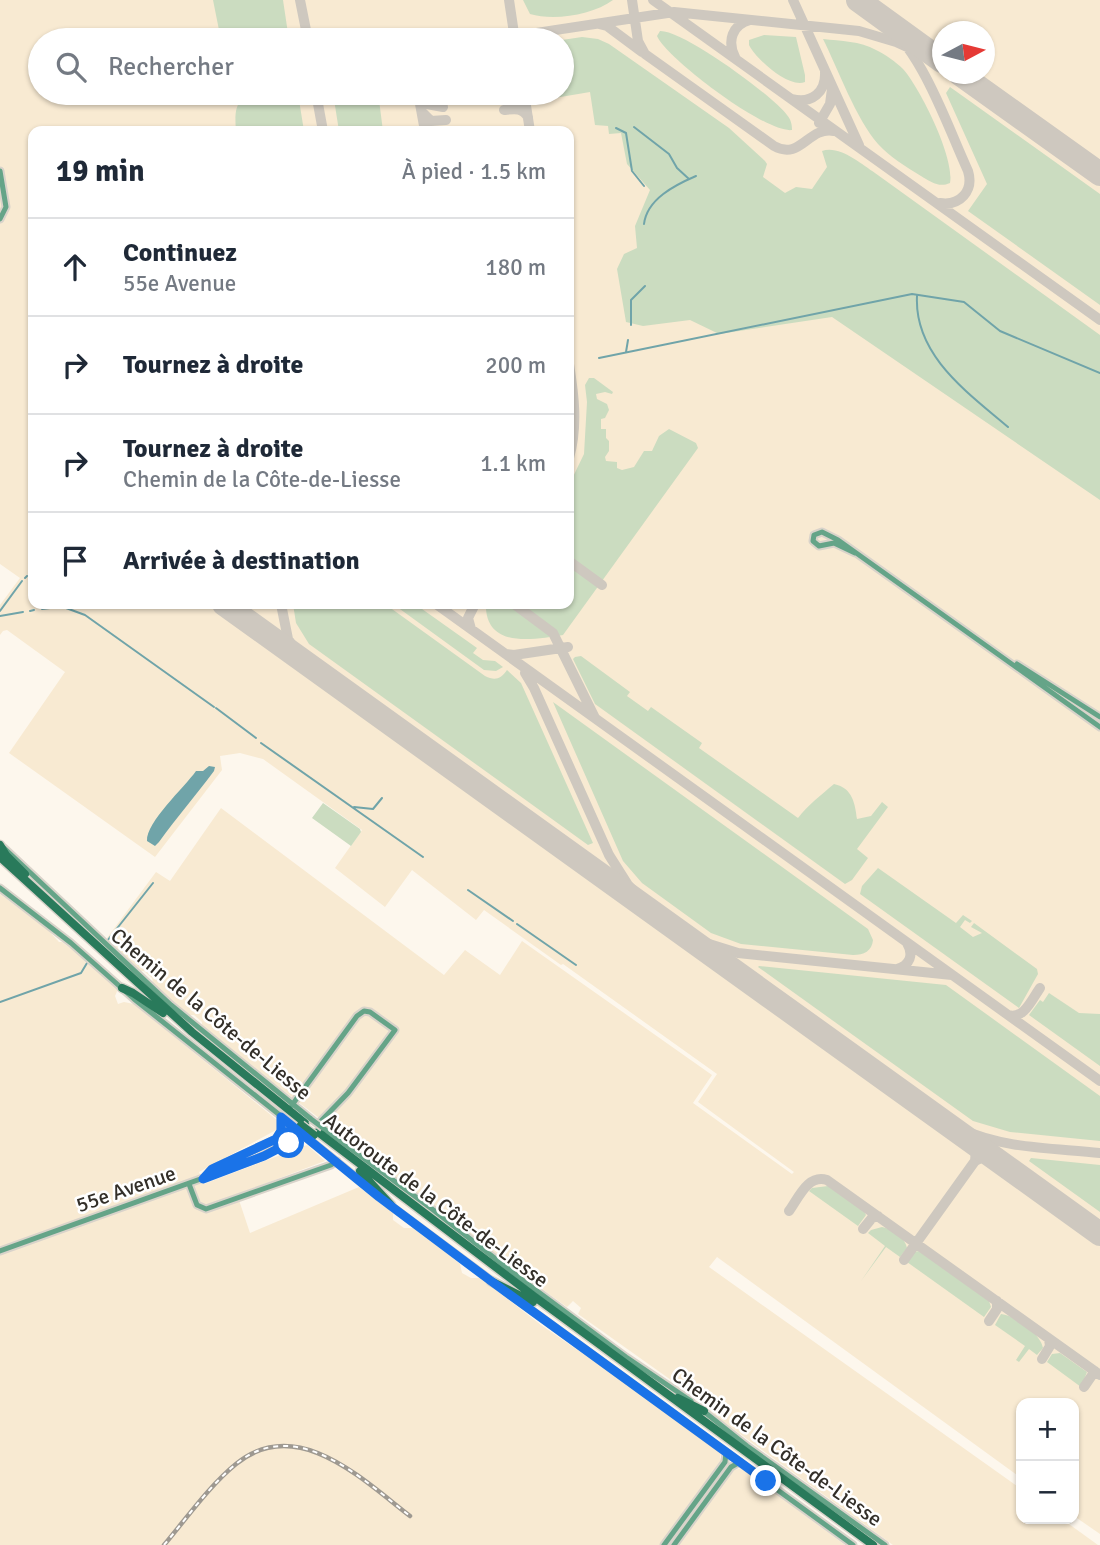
<!DOCTYPE html>
<html lang="fr">
<head>
<meta charset="utf-8">
<style>
  :root { --surface:#fff; --page:#f2f2f3; --text:#1f2937; --muted:#747a83; --line:#e0e1e3 }
  body { margin:0; font-family:Signika,sans-serif; background:var(--page); color:var(--text) }
  .controls { position:absolute; right:21px; bottom:21px; display:grid; overflow:hidden; border-radius:14px; box-shadow:0 2px 5px #0004 }
  .controls button { width:63px; height:63px; display:grid; place-items:center; padding:0; border:0; border-bottom:2px solid var(--line); background:var(--surface); color:var(--text); font:35px sans-serif }
  .compass { position:absolute; left:932px; top:21px; width:63px; height:63px; border-radius:50%; background:var(--surface); box-shadow:0 2px 5px #0004; rotate:83deg }
  .stop { position:absolute; width:21px; height:21px; margin:-16px; border:5px solid #1a73e8; border-radius:50%; background:#fff }
  .stop.end { background:#1a73e8; border-color:#fff; box-shadow:0 2px 7px #0008 }
  .list { margin:0; padding:0; list-style:none }
  h2 { display:flex; justify-content:space-between; align-items:center; height:91px; margin:0; padding:0 28px; font-size:30px }
  h2 small { font-size:23px; font-weight:400; color:var(--muted) }
  .list li { display:grid; grid-template-columns:46px 1fr auto; gap:21px; align-items:center; box-sizing:border-box; height:98px; padding:0 28px; border-top:2px solid var(--line) }
  .list b { display:block; font-size:26px; white-space:nowrap }
  .list p { margin:0; font-size:23px; white-space:nowrap; color:var(--muted) }
  .list em { font-size:23px; font-style:normal; color:var(--muted) }
  .icon { flex:none; width:38px; height:38px; fill:none; stroke:currentColor; stroke-width:2; stroke-linecap:round; stroke-linejoin:round }
  .map { position:relative; flex:none; width:1100px; height:1545px; overflow:hidden }
  .search { position:absolute; background:var(--surface); box-shadow:0 2px 5px #0004; left:28px; top:28px; width:546px; height:77px; display:flex; align-items:center; gap:18px; box-sizing:border-box; padding:0 24px; border-radius:38px; color:var(--muted); font-size:26px }
  .panel { position:absolute; background:var(--surface); box-shadow:0 2px 5px #0004; left:28px; top:126px; width:546px; height:483px; border-radius:14px }
  .map>svg:first-child { display:block }
  .built { fill:#f8ead2; fill-rule:evenodd }
  .green { fill:#cbdcc0 }
  .water { fill:#70a4a9 }
  .lines { fill:none; stroke-linecap:round; stroke-linejoin:round }
  .stream { stroke:#70a4a9; stroke-width:2 }
  .taxiway { stroke:#cec8bf; stroke-width:10 }
  .runway { stroke:#cec8bf; stroke-width:24 }
  .secondary-casing { stroke:#d9d3ca; stroke-width:9 }
  .highway-casing { stroke:#d9d3ca; stroke-width:11 }
  .secondary { stroke:#65a488; stroke-width:5 }
  .highway { stroke:#297a5b; stroke-width:8 }
  .rail-casing { stroke:#9e9991; stroke-width:4.5 }
  .rail { stroke:#fff; stroke-width:2; stroke-dasharray:5; stroke-linecap:butt }
  .secondary-bridge-casing { stroke:#d9d3ca; stroke-width:9; stroke-linecap:butt }
  .highway-bridge-casing { stroke:#d9d3ca; stroke-width:11; stroke-linecap:butt }
  .secondary-bridge { stroke:#65a488; stroke-width:5 }
  .highway-bridge { stroke:#297a5b; stroke-width:8 }
  .route { stroke:#1a73e8; stroke-width:9 }
  .labels { text-anchor:middle; stroke-width:5; stroke-linejoin:round; paint-order:stroke }
  .street-label { font-size:21px; fill:#332f29; stroke:#fff }
</style>
</head>
<body>
<div class="map">
<svg width="1100" height="1545" viewBox="0 0 1100 1545">
  <rect width="100%" height="100%" fill="#fdf7ed"/>
  <path class="built" d="M0,0H1100V1534L1074,1516V1403H1021V1478L717,1257L709,1267L1021,1489V1519H1062L1098,1545H893L718,1418L702,1402L578,1314L581,1308L573,1301L567,1307L550,1295L247,1063L202,1027V1022L194,1015H188L153,983L152,978L144,971H140L107,938L156,872L170,881L221,808L444,975L465,950L500,975L522,941L712,1075L693,1103L792,1174L794,1172L698,1102L717,1074L563,964L561,965L484,910L476,920L412,870L385,907L335,868L362,830L263,759L240,753L220,756L222,770L155,857L9,753L65,672L7,630L3,631L0,635V605L20,578L0,564ZM942,32H984V74H942ZM40,40H562V93H40ZM33,131H569V604H33Z
    M0,894L48,930L59,942H62L85,959L111,982L118,989L115,996L118,1004L124,1002L134,1004L277,1120L278,1129L199,1172L204,1184L307,1145L325,1161L237,1194L250,1233L359,1187L393,1213V1220L404,1228H413L448,1254L460,1264L462,1273L471,1278H481L541,1325L614,1375L721,1453L720,1458L735,1470L741,1468L845,1545H0Z"/>
  <path class="green" d="M213,0H283L289,40H221Z
    M523,0H613C593,15 554,21 530,14Z
    M660,31C683,30 772,95 787,115C791,120 792,124 792,130C767,134 667,59 657,36Z
    M764,35L796,37L805,75V82C789,89 756,59 749,45V40Z
    M582,37L598,39L609,44L729,128L765,161L767,164L763,177L785,193L796,187L812,189L827,167L822,151C840,145 861,164 875,173L1100,335V500L832,317L719,334L690,320L643,326L626,322L617,269L624,254L637,248L635,226L650,190L627,164L621,133L609,134L608,126L595,125L590,92L537,101L536,93H562V40Z
    M823,39C841,41 860,41 876,50C885,54 896,62 903,69C920,88 955,158 950,183C939,188 931,182 921,176C906,167 890,157 878,144C856,119 838,69 823,39Z
    M950,87L1100,194V305L968,211L987,184L946,93Z
    M273,93H291L299,100L304,131H236C233,96 242,97 273,93Z
    M333,93H403L384,96V100H379L383,131H339Z
    M589,378H594L613,392L612,394L605,392L596,394L597,399L607,404L609,410L605,418L601,419V429H606V438L609,441V451L605,457L606,461L617,462V468L622,470L634,467L644,451H652L659,436L669,429L696,443L698,448L563,635C536,639 489,649 486,609L490,604H569V485L584,454L587,402L585,385Z
    M293,604H385L485,676C495,681 501,679 507,670L521,683L593,843L588,845L309,644L296,623Z
    M393,604H415L477,648L473,653L483,660L495,661L503,667L496,671L484,670Z
    M581,656L630,692L627,696L648,711L651,707L702,743L699,748L798,818C808,805 821,795 834,784C853,788 855,804 857,819L871,816L882,802L888,807L857,849L868,858L852,880L845,884L595,704L573,659L575,657Z
    M553,702L868,929L873,940C872,951 864,955 853,955L741,944L711,933L642,883L623,861Z
    M323,803L360,829L361,832L351,846L312,818Z
    M878,868L956,923L963,915L972,921L970,923L965,920L960,927L973,937L982,933L971,927L974,923L1037,969L1038,974L1019,1008L860,894L862,886Z
    M759,966L946,985L1100,1096V1141L1010,1132L973,1121L758,967Z
    M1049,993L1079,1013L1100,1014V1066L1029,1015L1040,1000L1043,1002Z
    M1031,1158L1100,1165V1212L1029,1161Z
    M828,1186L864,1211L866,1215L858,1226L809,1191L812,1188Z
    M882,1227C892,1229 905,1237 907,1248L900,1257L886,1247L861,1281L885,1246L868,1233L871,1230Z
    M919,1251L989,1301L991,1307L984,1317L907,1262L914,1252Z
    M1001,1314C1015,1315 1041,1334 1043,1348L1037,1355L1029,1349L1019,1362L1016,1360L1025,1346L995,1325Z
    M1060,1353L1087,1372L1081,1387L1047,1362L1052,1354Z"/>
  <path class="water" d="M209,766L215,767L214,771C196,795 177,817 159,842L155,846L147,841C146,822 184,788 196,771H203Z"/>
  <g class="lines">
    <path class="stream" d="M634,127L669,154L677,168L689,179
      M616,128L626,133L632,171L644,186
      M644,224C647,199 675,185 696,176
      M917,296C914,355 967,392 1008,427
      M631,325V300L645,286
      M626,352L628,340
      M599,358L912,294L964,302L1000,331L1100,373
      M32,570L33,568
      M25,578L27,576
      M66,608L85,615L214,707
      M42,609L58,607
      M0,611L22,581
      M30,611L34,610
      M0,616L23,612
      M216,708L256,738
      M261,743L423,857
      M354,807L373,809L382,798
      M468,890L513,921
      M517,924L576,965
      M107,941L153,883
      M0,1002L81,973L87,963"/>
    <path class="taxiway" d="M300,0L308,40
      M509,0L515,40
      M632,0L638,41L645,54L774,146C801,161 808,126 834,131
      M653,0L1100,320
      M793,0L859,145
      M876,13C924,53 943,116 968,171C974,191 960,206 940,203
      M599,24L607,26L642,52
      M490,40L674,12L859,31L896,42L942,63
      M735,57C727,41 732,25 750,20
      M960,74H961
      M316,93L323,131
      M418,93L425,131
      M422,93L430,95L441,94
      M524,93L530,131
      M420,96L427,104L443,107
      M506,97L518,100L526,108
      M792,99C812,104 826,92 825,72
      M504,110C514,109 522,107 528,117
      M422,112L431,121L446,120
      M819,123L830,104L832,89
      M569,364C574,395 578,426 569,458
      M569,561L602,585
      M281,604L288,639L302,660
      M436,604L1100,1081
      M514,604L553,633L595,718
      M471,629L468,618L475,604
      M506,654L514,655L568,647
      M525,673L534,688L609,855L628,885L646,904L677,928L706,943L738,953L952,975
      M897,969C910,965 914,955 907,943
      M1008,1015C1024,1020 1032,999 1040,988
      M902,1091C923,1100 940,1119 961,1129C1004,1149 1054,1148 1100,1153
      M975,1161L985,1156L997,1159
      M789,1211C799,1197 808,1174 827,1180L1100,1375
      M863,1229L872,1218L878,1216
      M904,1260L975,1161L976,1150L971,1141
      M989,1321L997,1309V1301
      M1042,1359L1050,1346L1049,1339
      M1084,1387L1095,1371"/>
    <path class="runway" d="M858,0L942,61
      M960,74L1100,174
      M224,604L1100,1234"/>
    <defs>
      <path id="secondary" d="M0,171L6,207L0,219
        M855,553L834,543L819,546L813,541L814,535L822,532L838,540L1100,727
        M1017,664L1100,717
        M4,848L171,1005L311,1119
        M0,888L71,943L134,999L296,1128
        M292,1105L357,1016L364,1011L370,1012L395,1030L348,1093L320,1122
        M323,1128L432,1209L525,1282L626,1357L691,1401
        M309,1139L380,1197
        M204,1178L212,1169L276,1139L281,1131V1117
        M189,1184L197,1205L206,1209L331,1165L337,1161
        M390,1205L492,1281
        M0,1251L256,1159L300,1137
        M505,1291L853,1545
        M702,1410L747,1446L885,1545
        M664,1545L725,1462L726,1452
        M674,1545L731,1467L740,1462"/>
      <path id="highway" d="M0,845L6,855L25,874
        M0,857L192,1032L305,1123
        M122,988L133,993L163,1013
        M318,1132L535,1297L873,1545
        M360,1171L391,1205
        M491,1281L533,1302
        M678,1398L704,1411"/>
    </defs>
    <use href="#secondary" class="secondary-casing"/>
    <use href="#highway" class="highway-casing"/>
    <use href="#secondary" class="secondary"/>
    <use href="#highway" class="highway"/>
    <defs>
      <path id="rail" d="M164,1545C186,1519 210,1485 236,1464C297,1414 363,1480 410,1516"/>
    </defs>
    <use href="#rail" class="rail-casing"/>
    <use href="#rail" class="rail"/>
    <defs>
      <path id="secondary-bridge" d="M311,1119L323,1128
        M296,1128L309,1139"/>
      <path id="highway-bridge" d="M301,1125L314,1135"/>
    </defs>
    <use href="#secondary-bridge" class="secondary-bridge-casing"/>
    <use href="#highway-bridge" class="highway-bridge-casing"/>
    <use href="#secondary-bridge" class="secondary-bridge"/>
    <use href="#highway-bridge" class="highway-bridge"/>
  </g>
  <g class="lines">
    <path class="route" d="M289,1143L264,1156L203,1179L212,1169L276,1139L281,1131V1117L379,1197L491,1281L766,1481"/>
  </g>
  <g class="labels">
    <g class="street-label">
      <text transform="translate(211 1014) rotate(40)" y="7">Chemin de la Côte-de-Liesse</text>
      <text transform="translate(126 1189) rotate(-19)" y="7">55e Avenue</text>
      <text transform="translate(436 1200) rotate(37)" y="7">Autoroute de la Côte-de-Liesse</text>
      <text transform="translate(777 1447) rotate(36)" y="7">Chemin de la Côte-de-Liesse</text>
    </g>
  </g>
</svg>
<div class="controls">
<button>+</button>
<button>−</button>
</div>
<svg class="compass" viewBox="-18 -18 36 36"><path d="M0-13l5 13h-10z" fill="#e53935"/><path d="M0 13l5-13h-10z" fill="#747a83"/></svg>
<div class="stop" style="left:289px;top:1143px"></div>
<div class="stop end" style="left:766px;top:1481px"></div>
<div class="search"><svg class="icon" aria-label="search" viewBox="0 0 24 24"><circle cx="10" cy="10" r="6"/><path d="M15 15l6 6"/></svg>Rechercher</div>
<section class="panel">
<h2>19 min<small>À pied · 1.5 km</small></h2>
<ul class="list">
<li><svg class="icon" aria-label="ahead" viewBox="0 0 24 24"><path d="M12 20V5M6 11l6-6 6 6"/></svg><div><b>Continuez</b><p>55e Avenue</p></div><em>180 m</em></li>
<li><svg class="icon" aria-label="right" viewBox="0 0 24 24"><path d="M7 20v-9h11M14 6l5 5-5 5"/></svg><div><b>Tournez à droite</b></div><em>200 m</em></li>
<li><svg class="icon" aria-label="right" viewBox="0 0 24 24"><path d="M7 20v-9h11M14 6l5 5-5 5"/></svg><div><b>Tournez à droite</b><p>Chemin de la Côte-de-Liesse</p></div><em>1.1 km</em></li>
<li><svg class="icon" aria-label="arrive" viewBox="0 0 24 24"><path d="M6 21V4h12l-3 4 3 4H6"/></svg><div><b>Arrivée à destination</b></div></li>
</ul>
</section>
</div>
</body>
</html>
